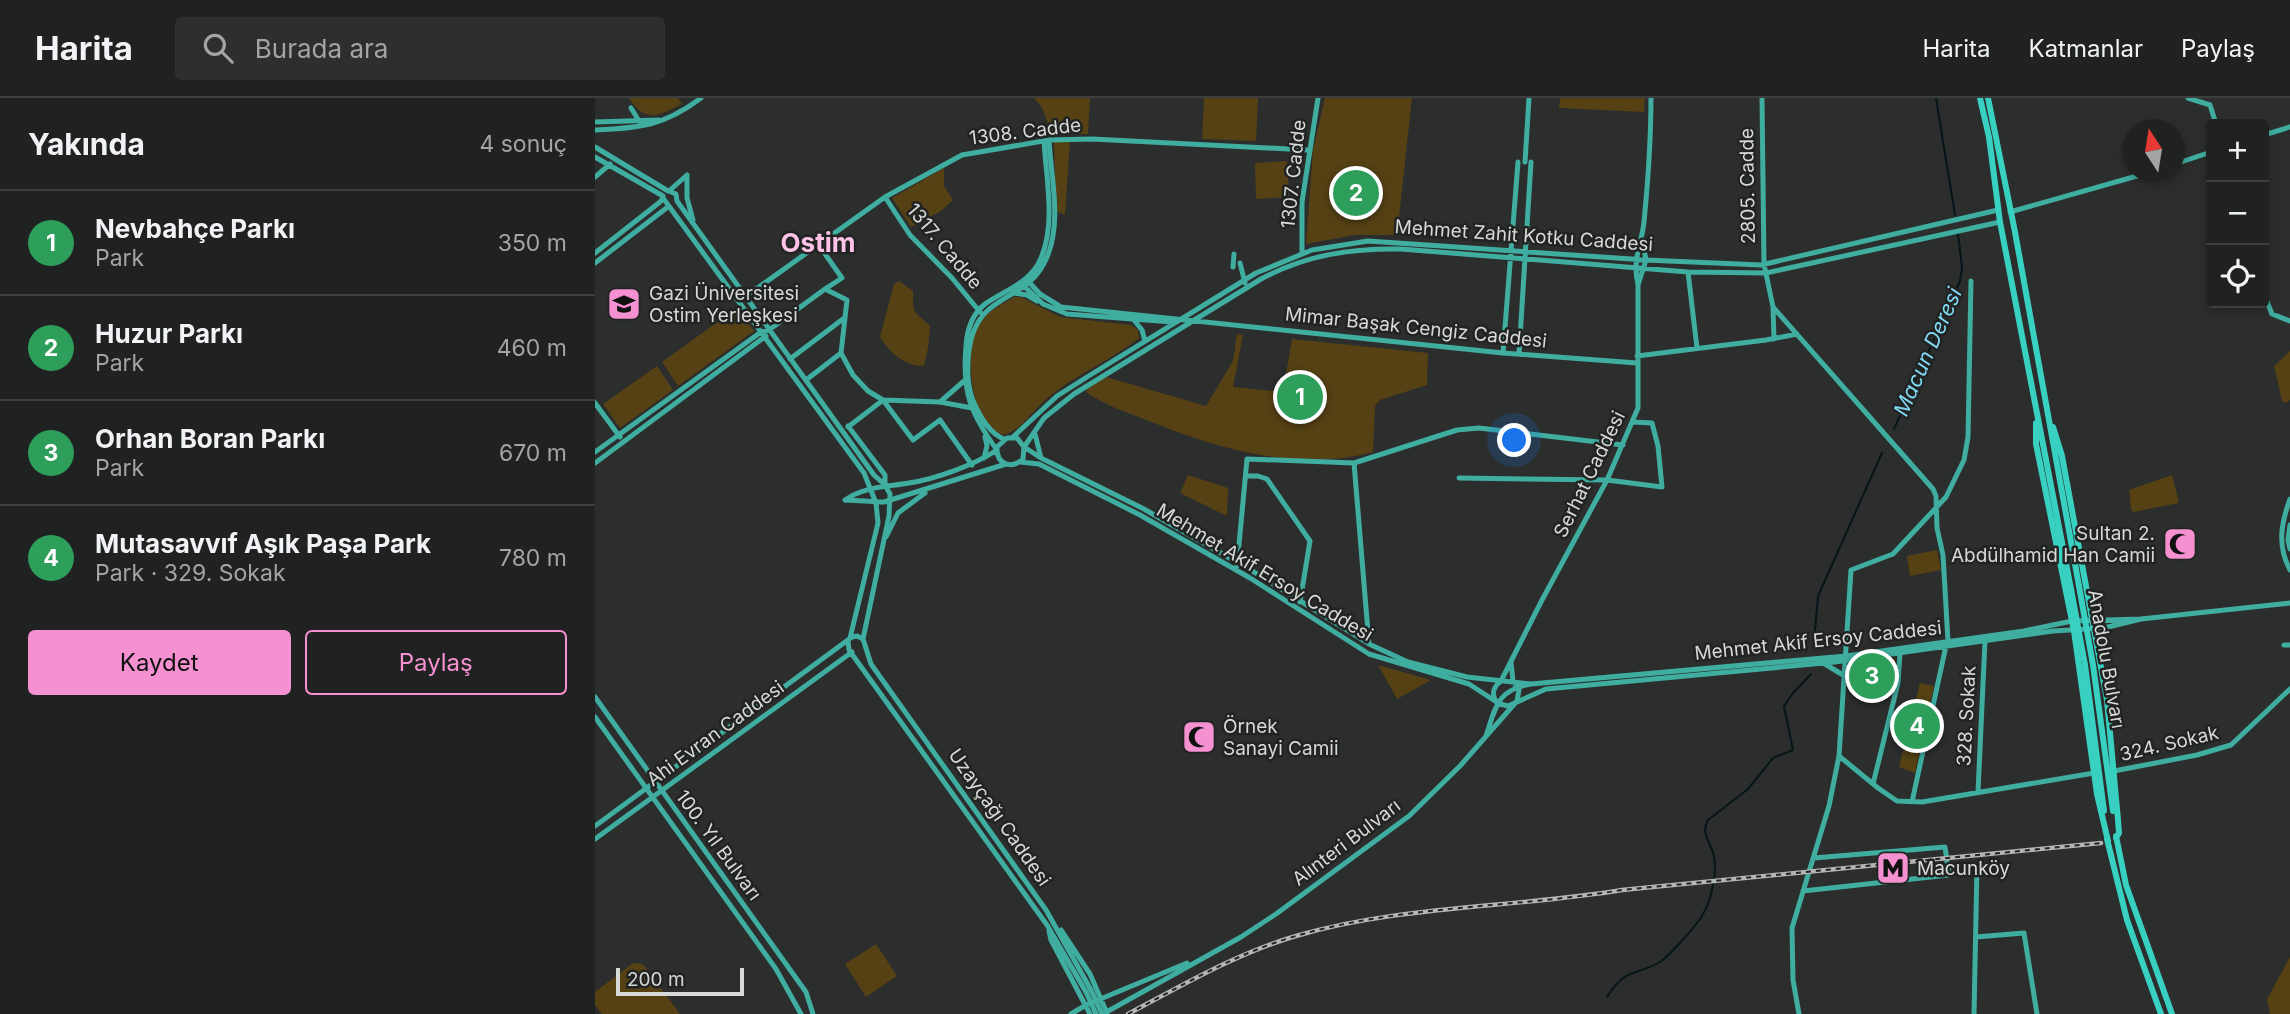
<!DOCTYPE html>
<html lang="tr">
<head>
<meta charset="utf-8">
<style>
  :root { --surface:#202221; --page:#2d2f2e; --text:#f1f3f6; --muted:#a2a4a5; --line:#3d3f3f; --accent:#f590d1 }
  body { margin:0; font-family:Inter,sans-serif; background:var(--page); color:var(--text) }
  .controls { position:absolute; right:21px; top:21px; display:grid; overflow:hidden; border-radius:7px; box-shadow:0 4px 10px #0003 }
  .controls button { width:63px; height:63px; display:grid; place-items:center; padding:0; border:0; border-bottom:2px solid var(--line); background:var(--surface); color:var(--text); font:35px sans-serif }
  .compass { position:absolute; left:1527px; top:21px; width:63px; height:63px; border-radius:50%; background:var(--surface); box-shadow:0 4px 10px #0003; rotate:348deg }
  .scale { position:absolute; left:21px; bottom:18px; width:128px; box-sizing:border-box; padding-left:7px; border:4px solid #d7d9d7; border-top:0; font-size:19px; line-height:24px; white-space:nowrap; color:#d7d9d7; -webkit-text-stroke:5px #212422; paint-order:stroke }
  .you { position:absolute; left:920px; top:343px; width:24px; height:24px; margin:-18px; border:5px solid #fff; border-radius:50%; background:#1a73e8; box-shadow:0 0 0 10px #1a73e833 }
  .badge { display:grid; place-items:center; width:46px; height:46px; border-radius:50%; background:var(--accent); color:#fff; font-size:23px; font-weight:700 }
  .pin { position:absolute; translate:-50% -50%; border:4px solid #fff; box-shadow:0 2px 7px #0006 }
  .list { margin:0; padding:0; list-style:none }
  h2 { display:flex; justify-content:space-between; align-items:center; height:91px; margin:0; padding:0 28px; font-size:30px }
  h2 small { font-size:23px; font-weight:400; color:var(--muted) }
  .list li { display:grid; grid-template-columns:46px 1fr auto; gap:21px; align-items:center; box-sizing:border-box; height:105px; padding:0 28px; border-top:2px solid var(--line) }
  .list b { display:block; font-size:26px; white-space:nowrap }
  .list p { margin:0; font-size:23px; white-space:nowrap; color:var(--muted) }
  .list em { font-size:23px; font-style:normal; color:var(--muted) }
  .actions { display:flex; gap:14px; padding:21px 28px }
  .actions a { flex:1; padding:16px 0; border:2px solid var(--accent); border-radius:7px; text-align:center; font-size:24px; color:var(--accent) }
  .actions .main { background:var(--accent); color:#111 }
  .icon { flex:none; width:38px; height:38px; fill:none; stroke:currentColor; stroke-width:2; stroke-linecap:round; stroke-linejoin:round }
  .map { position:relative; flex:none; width:1695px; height:916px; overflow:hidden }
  header { display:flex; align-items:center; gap:42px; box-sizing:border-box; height:98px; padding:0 35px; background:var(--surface); border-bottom:2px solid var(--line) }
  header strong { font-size:33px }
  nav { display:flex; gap:38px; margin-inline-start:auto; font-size:24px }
  .search { width:490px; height:63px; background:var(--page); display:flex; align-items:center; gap:18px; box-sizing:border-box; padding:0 24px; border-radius:7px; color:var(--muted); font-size:26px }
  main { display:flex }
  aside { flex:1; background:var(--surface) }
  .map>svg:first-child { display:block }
  .green { fill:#554114 }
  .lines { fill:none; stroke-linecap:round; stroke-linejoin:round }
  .stream { stroke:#051519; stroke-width:2 }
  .secondary { stroke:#40ada1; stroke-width:5 }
  .primary { stroke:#38d0c1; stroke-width:6 }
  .rail-casing { stroke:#b4b6b4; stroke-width:4.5 }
  .rail { stroke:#212422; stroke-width:2; stroke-dasharray:5; stroke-linecap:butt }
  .secondary-bridge { stroke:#40ada1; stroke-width:5 }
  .primary-bridge { stroke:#38d0c1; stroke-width:6 }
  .labels { text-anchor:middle; stroke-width:5; stroke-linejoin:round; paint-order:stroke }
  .street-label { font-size:19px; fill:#d7d9d7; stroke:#212422 }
  .poi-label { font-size:19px; fill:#d7d9d7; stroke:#212422; text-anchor:start }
  .water-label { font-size:21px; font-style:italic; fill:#81daf4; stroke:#212422 }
  .district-label { font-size:26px; font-weight:bold; fill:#fec3e7; stroke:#212422 }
</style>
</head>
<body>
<header>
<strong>Harita</strong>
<div class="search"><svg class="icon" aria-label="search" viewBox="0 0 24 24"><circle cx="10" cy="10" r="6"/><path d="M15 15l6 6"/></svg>Burada ara</div>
<nav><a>Harita</a><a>Katmanlar</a><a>Paylaş</a></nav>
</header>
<main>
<aside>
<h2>Yakında<small>4 sonuç</small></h2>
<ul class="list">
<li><span class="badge" style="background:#2e9e5b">1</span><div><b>Nevbahçe Parkı</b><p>Park</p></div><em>350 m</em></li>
<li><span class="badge" style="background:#2e9e5b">2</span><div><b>Huzur Parkı</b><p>Park</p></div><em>460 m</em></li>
<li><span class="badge" style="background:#2e9e5b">3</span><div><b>Orhan Boran Parkı</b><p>Park</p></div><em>670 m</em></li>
<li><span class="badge" style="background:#2e9e5b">4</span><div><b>Mutasavvıf Aşık Paşa Park</b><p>Park · 329. Sokak</p></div><em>780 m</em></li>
</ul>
<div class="actions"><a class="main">Kaydet</a><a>Paylaş</a></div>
</aside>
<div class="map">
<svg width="1695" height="916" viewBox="0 0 1695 916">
  <rect width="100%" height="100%" fill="#2b2e2c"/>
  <path class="green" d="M34,0H83L87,6C63,18 51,26 34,0Z
    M439,0H495L493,36H457L446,8Z
    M609,0H663L661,43L607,41Z
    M730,0H817L802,137H760L711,146L718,52Z
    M965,0H1050L1049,14L964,10Z
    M475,43L470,117L461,113L459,44Z
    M692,63L694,99L661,101L660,65Z
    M349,70V88L358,102L346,113L316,129L297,100Z
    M304,183L318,193C318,218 318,211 335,228L333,250L329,268C309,268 295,255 285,239L299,186Z
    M419,199H426L465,219L536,227L543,232L544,240C514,264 476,278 447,305C435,316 426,332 409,337C374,328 368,251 384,225C392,214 407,206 419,199Z
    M142,210L159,233L83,288L67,264Z
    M642,236L648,237L638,289L688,294L697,241L833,255L832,287L785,302L780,308L778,354C702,375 619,350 549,321C530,314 508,306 491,294L492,291L511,279L611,308L638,263Z
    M1695,253V302L1691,305L1687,303L1679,268Z
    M62,268L78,292L25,330L8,306Z
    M593,377L633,390L632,418L585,395Z
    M1577,377L1584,405L1538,414L1536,411L1534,392Z
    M1342,452L1346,472L1315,478L1312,458Z
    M1294,560L1300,561L1301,567L1296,594L1254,585L1256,571L1279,563Z
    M783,567L836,582L802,601Z
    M1325,585L1339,588L1320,675L1304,669Z
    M281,846L302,878L271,899L250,866Z
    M1695,859V916H1675L1672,901Z
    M38,865L48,866L85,916H7L0,907V894Z"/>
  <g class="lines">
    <path class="stream" d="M1341,0L1360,117
      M1299,331L1365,183L1367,169L1363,136
      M1219,543L1223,498L1287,355
      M1012,899C1030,870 1040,878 1065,864C1074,858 1103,826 1108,816C1117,801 1122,774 1119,758C1116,744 1105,736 1113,722L1153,691L1178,660L1198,652L1189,608L1198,595L1216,576"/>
    <path class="secondary" d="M1056,0C1056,41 1053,83 1049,124C1046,150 1037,160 1043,187V310L1012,382L947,502L906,583C898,589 896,597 902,605L913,608L951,591L1240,564L1458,533L1509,530L1546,521
      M1167,0L1169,166L1178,209L1338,391L1341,398L1342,430L1348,457L1353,543
      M1593,0L1615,7L1621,26
      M36,10L44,23
      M0,24L64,22
      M0,32C45,30 69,28 106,0
      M1669,37L1695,29
      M0,49L73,93
      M0,59L68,98
      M930,64L934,0
      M1580,66L1616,54
      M92,77V100L98,122
      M0,79L15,66
      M74,93L81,96L82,103L279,377L290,387
      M74,93L92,77
      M290,99L315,137L357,180L385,214
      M68,100L269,375L281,405L283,425L255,540
      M1415,114L1556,74
      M0,155L65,104L68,100
      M707,156V104L723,0
      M0,165L74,108
      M645,165L650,185
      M638,169L639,156
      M1093,174L1102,250
      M431,181L445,196L466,209L908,255L1042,265
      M1043,187L1051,162L1047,140
      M429,188L448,206L472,216L577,224
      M419,195L432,197L442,203
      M1669,196L1677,216L1695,223
      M150,199L290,99L367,57L454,42L497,41L713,52
      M1178,209L1179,241
      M539,222L547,232L550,243
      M246,255L258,277L273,293L288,302L345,304L377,310
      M908,255L923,64
      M924,256L936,64
      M1042,258L1171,242L1202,236
      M195,261L248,221
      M211,282L246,255L252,202L230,191L247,180L223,146
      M345,304L369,283
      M0,305L25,339
      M253,328L290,377V387L295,396L294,418L268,541
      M253,329L288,302L318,342L345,322L377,367
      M440,336L446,360
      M418,339L462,298L492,279L661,175L717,152L773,143L1051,162L1166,167L1403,112
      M409,341C393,335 383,315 377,300C372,285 372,268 374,252C382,191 432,208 452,159C467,124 456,79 454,42
      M0,354L166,234L174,232L230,191
      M389,360L392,348L390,339
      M425,364L444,366L545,417L655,480L774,556L874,586L900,603
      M0,365L171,238
      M759,365L774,546
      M651,378H663L672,381L715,443L705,504
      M864,380L1012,382L1067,389L1063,348L1057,325L1038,324
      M1695,401C1686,426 1682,447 1695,472
      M250,402C271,388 291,389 314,385C341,381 379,367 402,352C375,315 367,294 371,248C372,232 376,217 390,206C410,192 436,185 446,160C461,125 451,80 449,43
      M250,402L289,404L411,366
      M1695,427L1693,442L1695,451
      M291,439L303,415L330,395
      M642,468L652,361L759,365L862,332L884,330L1028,347
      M268,541L276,566L451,812L496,892
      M253,543L254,552L452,827L491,894
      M1689,547H1695
      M1230,566L1248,577
      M936,586L872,579L813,564L774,546L659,474L549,411L446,360L429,349L422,340H412L402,349C401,366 416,372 428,361L429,349L449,320L479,296L666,181C711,157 756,150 806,151L1093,174L1171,175L1405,124
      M0,599L211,894L218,916
      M0,619L181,871L206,916
      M891,638C901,608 902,592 936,586L1251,558L1429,533L1477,523L1546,521L1695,505
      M1244,658L1283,690L1302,703L1327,704L1499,675
      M1519,673L1602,657L1636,647L1695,591
      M1278,686L1303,585L1305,555
      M1383,694L1390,543
      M1317,704L1351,548
      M0,728L257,539L262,538L268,541
      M0,741L257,554
      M1353,771L1382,768L1379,916
      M1208,793L1354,777L1350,749L1219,760
      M466,832L495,876L512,915
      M454,833L456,842L495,916
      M1381,839L1429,835L1442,916
      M476,916L491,907L592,865
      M508,916L646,839L681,816L814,718L865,668L922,603L924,592L918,583L916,564
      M1204,916L1198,882L1197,830L1234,708L1244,658L1256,472L1298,456L1351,399L1369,362L1373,339L1376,183"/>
    <path class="primary" d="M1385,0L1394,39L1405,124L1476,491
      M1393,0L1420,134L1484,488
      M1441,325V346L1479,533L1502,696L1513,743
      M1458,329L1467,358L1512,602L1523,722L1524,735L1521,740
      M1490,567L1509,713
      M1498,567L1518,713
      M1521,738L1531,787L1577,916
      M1512,741L1532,822L1566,916"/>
    <defs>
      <path id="rail" d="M533,916C588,887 642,855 701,838C806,807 919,810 1027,792L1506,745"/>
    </defs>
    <use href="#rail" class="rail-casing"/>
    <use href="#rail" class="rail"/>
    <path class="secondary-bridge" d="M496,892L507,916
      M491,894L501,916"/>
    <path class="primary-bridge" d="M1484,488L1498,567
      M1476,491L1490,567"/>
  </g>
  <defs>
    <symbol id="university-square" viewBox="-11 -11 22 22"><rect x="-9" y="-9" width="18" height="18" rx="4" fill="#f590d1" stroke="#212422"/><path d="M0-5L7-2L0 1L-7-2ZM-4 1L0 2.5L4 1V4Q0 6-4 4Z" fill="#111"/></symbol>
    <symbol id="mosque-square" viewBox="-11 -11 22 22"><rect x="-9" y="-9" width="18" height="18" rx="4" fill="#f590d1" stroke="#212422"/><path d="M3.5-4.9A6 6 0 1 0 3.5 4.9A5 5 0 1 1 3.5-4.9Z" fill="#111"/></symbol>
    <symbol id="metro-square" viewBox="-11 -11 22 22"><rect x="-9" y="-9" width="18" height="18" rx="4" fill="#f590d1" stroke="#212422"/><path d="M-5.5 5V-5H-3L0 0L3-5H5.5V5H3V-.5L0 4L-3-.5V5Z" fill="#111"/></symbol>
  </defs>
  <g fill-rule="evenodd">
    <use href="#university-square" x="10" y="187" width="38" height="38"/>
    <use href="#mosque-square" x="1566" y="427" width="38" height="38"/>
    <use href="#mosque-square" x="585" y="620" width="38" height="38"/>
    <use href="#metro-square" x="1279" y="751" width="38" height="38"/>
  </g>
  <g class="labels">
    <g class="street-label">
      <text transform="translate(430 33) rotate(-7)" y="7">1308. Cadde</text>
      <text transform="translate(698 76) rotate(-84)" y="7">1307. Cadde</text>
      <text transform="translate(1152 88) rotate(-91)" y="7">2805. Cadde</text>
      <text transform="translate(929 137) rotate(4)" y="7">Mehmet Zahit Kotku Caddesi</text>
      <text transform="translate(350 148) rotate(50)" y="7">1317. Cadde</text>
      <text transform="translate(821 229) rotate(6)" y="7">Mimar Başak Cengiz Caddesi</text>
      <text transform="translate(994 376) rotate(-64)" y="7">Serhat Caddesi</text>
      <text transform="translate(670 474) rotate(31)" y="7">Mehmet Akif Ersoy Caddesi</text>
      <text transform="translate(1223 542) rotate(-6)" y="7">Mehmet Akif Ersoy Caddesi</text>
      <text transform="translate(1512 561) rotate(80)" y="7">Anadolu Bulvarı</text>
      <text transform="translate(1371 618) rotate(-87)" y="7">328. Sokak</text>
      <text transform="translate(120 635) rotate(-36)" y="7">Ahi Evran Caddesi</text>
      <text transform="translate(1574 645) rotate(-13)" y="7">324. Sokak</text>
      <text transform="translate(405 719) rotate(55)" y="7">Uzayçağı Caddesi</text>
      <text transform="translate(751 744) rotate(-37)" y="7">Alınteri Bulvarı</text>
      <text transform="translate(124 747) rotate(54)" y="7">100. Yıl Bulvarı</text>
    </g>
    <g class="poi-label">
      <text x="54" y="202">Gazi Üniversitesi<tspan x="54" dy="22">Ostim Yerleşkesi</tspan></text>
      <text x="1560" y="442" text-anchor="end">Sultan 2.<tspan x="1560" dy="22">Abdülhamid Han Camii</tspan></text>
      <text x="628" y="635">Örnek<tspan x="628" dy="22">Sanayi Camii</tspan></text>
      <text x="1322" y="777">Macunköy</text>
    </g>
    <g class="water-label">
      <text transform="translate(1333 254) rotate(-66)" y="7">Macun Deresi</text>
    </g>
    <g class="district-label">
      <text x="223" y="154">Ostim</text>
    </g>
  </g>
</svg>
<div class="controls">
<button>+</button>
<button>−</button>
<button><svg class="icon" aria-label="locate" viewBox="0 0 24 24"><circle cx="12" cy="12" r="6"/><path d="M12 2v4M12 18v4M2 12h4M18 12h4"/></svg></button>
</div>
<svg class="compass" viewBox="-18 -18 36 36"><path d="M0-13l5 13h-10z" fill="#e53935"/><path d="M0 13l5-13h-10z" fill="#a2a4a5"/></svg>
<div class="scale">200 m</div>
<div class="you"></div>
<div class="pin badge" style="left:705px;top:299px;background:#2e9e5b">1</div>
<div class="pin badge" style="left:761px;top:95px;background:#2e9e5b">2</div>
<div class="pin badge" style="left:1277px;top:578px;background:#2e9e5b">3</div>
<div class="pin badge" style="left:1322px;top:628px;background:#2e9e5b">4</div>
</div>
</main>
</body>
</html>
